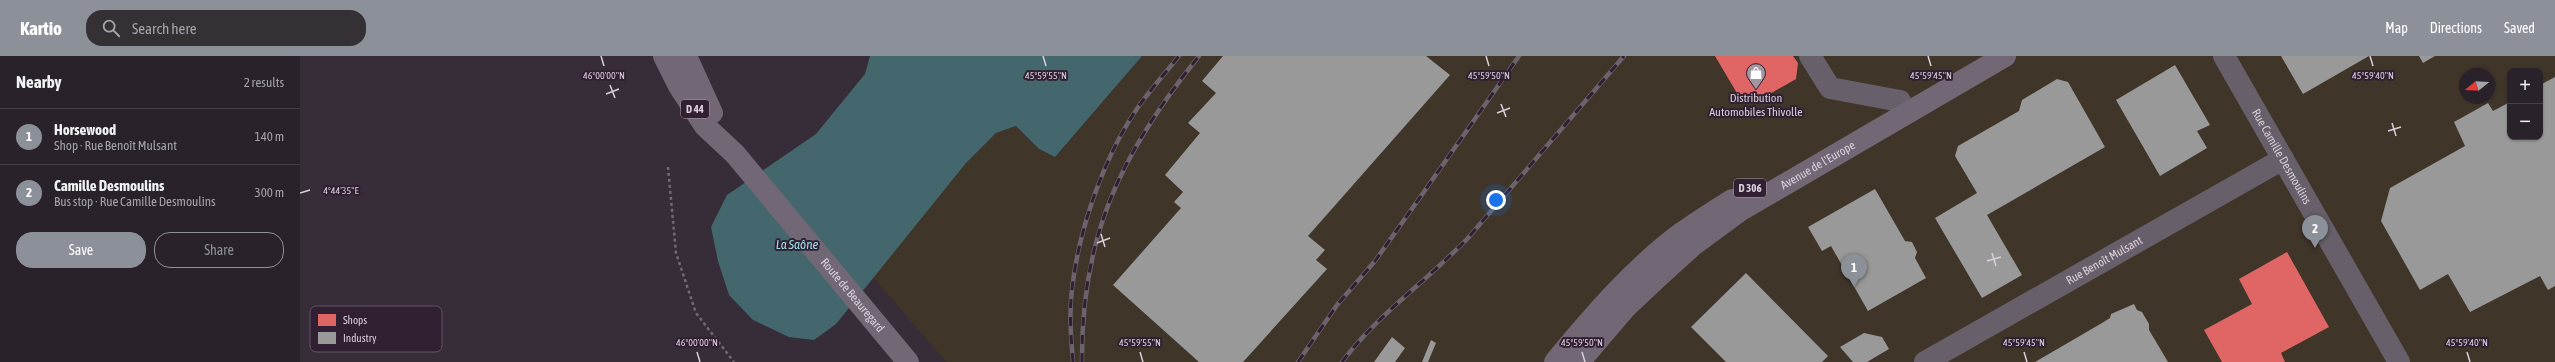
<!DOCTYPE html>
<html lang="en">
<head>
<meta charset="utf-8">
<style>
  :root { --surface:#29222a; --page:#352f36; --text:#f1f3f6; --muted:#a5a4a8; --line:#453f47; --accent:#8c9099 }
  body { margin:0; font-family:"Asap Condensed",sans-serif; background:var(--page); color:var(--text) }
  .controls { position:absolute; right:12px; top:12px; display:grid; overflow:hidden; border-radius:8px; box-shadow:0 1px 3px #0004 }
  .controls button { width:36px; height:36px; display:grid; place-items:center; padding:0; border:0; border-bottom:1px solid var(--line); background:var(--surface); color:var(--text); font:20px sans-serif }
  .compass { position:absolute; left:2159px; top:12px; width:36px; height:36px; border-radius:50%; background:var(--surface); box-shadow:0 1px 3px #0004; rotate:252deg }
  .you { position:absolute; left:1196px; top:144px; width:14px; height:14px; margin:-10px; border:3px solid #fff; border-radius:50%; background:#1a73e8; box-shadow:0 0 0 6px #1a73e833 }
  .badge { display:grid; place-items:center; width:26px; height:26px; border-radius:50%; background:var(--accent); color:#fff; font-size:13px; font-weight:700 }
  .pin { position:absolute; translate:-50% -33px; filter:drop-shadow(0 1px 2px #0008) }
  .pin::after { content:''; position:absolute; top:21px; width:14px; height:12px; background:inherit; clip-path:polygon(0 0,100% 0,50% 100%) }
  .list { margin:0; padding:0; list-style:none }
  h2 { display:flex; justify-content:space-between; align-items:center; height:52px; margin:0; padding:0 16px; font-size:17px }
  h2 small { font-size:13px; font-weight:400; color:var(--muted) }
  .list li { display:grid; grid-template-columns:26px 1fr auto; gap:12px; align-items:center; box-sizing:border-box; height:56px; padding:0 16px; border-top:1px solid var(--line) }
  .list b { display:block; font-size:15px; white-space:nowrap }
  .list p { margin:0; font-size:13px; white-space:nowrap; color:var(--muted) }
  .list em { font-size:13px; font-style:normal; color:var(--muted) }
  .actions { display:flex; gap:8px; padding:12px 16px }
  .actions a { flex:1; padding:9px 0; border:1px solid var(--accent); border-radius:16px; text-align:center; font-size:14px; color:var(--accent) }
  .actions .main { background:var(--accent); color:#fff }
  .icon { flex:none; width:22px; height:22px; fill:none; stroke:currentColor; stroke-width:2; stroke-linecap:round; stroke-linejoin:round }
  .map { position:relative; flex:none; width:2255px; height:306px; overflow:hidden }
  header { display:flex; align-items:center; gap:24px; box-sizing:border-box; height:56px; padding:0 20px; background:var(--accent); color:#fff }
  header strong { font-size:19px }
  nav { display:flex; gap:22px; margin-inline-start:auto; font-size:14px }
  .search { width:280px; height:36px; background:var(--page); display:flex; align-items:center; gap:10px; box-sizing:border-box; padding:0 14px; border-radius:16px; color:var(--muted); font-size:15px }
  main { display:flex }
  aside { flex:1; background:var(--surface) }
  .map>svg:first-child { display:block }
  .industrial { fill:#403529; fill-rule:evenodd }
  .water { fill:#44676d }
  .shops { fill:#e06666 }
  .industry { fill:#999 }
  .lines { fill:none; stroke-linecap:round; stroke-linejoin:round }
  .path { stroke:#716a74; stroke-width:2.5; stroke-dasharray:3 3; stroke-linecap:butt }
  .minor { stroke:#67606a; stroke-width:22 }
  .major { stroke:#726875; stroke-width:22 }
  .rail-casing { stroke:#6b646d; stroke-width:4.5 }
  .rail { stroke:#311f32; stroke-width:3; stroke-dasharray:9; stroke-linecap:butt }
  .ticks { fill:none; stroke:#daceda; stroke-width:1.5 }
  .labels { text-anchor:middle; stroke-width:4; stroke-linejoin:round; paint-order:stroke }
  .shield { fill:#311f32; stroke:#a79aa8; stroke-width:1 }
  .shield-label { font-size:11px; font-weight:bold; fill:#daceda }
  .poi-label { font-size:12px; fill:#daceda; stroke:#311f32 }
  .street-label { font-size:12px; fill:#daceda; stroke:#311f32 }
  .water-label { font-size:13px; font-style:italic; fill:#95e0e9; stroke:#311f32 }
  .key { fill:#311f32; stroke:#645464; stroke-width:1 }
  .key-label { font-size:11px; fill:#daceda }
  .ticks-label { font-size:10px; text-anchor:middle; fill:#daceda; stroke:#311f32; stroke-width:4; stroke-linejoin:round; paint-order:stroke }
</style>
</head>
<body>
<header>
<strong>Kartio</strong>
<div class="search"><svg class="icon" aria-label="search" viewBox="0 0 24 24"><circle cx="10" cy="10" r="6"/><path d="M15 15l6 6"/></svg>Search here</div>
<nav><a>Map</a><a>Directions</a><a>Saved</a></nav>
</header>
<main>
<aside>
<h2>Nearby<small>2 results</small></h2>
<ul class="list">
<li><span class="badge">1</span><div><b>Horsewood</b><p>Shop · Rue Benoît Mulsant</p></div><em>140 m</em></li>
<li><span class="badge">2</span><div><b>Camille Desmoulins</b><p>Bus stop · Rue Camille Desmoulins</p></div><em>300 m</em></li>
</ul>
<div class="actions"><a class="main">Save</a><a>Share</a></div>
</aside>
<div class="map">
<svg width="2255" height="306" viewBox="0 0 2255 306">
  <rect width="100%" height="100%" fill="#372d38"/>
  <path class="industrial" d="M842,0H2255V306H646L573,221L666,107L696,77L716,70L739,93L755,101ZM2210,15H2240V81H2210ZM2165,18H2189V42H2165Z"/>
  <path class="water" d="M570,0H842L755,101L739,93L716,70L696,77L666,107L536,268L514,284L489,281L453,264L429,239L418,205L411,171L427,139L516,78L565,18Z"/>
  <path class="shops" d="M1415,0H1493L1498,7L1496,23L1452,48L1441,44Z
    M1987,196L2029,271L1981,297L1985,306H1922L1904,274L1952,248L1939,223Z"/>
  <path class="industry" d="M923,0H1126L1150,19L1008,180L1025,194L1016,204L1027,213L943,306H899L813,229L881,152L874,146L883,136L865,119L900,77L888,67L916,37L902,25Z
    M1981,0H2069L2003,38Z
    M2119,0H2135L2123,7Z
    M1875,9L1910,69L1897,75L1907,92L1860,120L1816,44Z
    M2255,21V230L2248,234L2240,220L2170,256L2148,218L2120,234L2081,165L2090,132L2165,90L2154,66L2188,47L2193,55L2210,46V81H2240V29Z
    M1757,23L1768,26L1805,91L1687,159L1722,219L1682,242L1635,162L1677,137L1655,100L1658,90L1719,55L1722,44Z
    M1575,133L1605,185L1612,186L1617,196L1615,202L1626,222L1568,255L1531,190L1522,195L1508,171Z
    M1446,217L1528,300L1522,306H1426L1391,271Z
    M1834,248L1837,254L1842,256L1849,268V274L1868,306H1735L1802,267L1810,262L1811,258Z
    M1564,277L1582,281L1589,293L1567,306H1553L1540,291Z
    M1092,281L1105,292L1095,306H1074Z
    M1131,284L1136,287L1128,306H1122Z"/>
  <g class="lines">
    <path class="path" d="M368,111L376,197L396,257L434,306"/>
    <g class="minor">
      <path d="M1510,0L1530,32L1600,45"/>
      <path id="s1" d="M1924,0L2099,306"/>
      <path id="s2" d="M1625,306L1983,103"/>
    </g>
    <g class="major">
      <path id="s3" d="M364,0L379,30L405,70L435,98L608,306"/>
      <path d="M386,0L412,57"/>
      <path d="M1255,306C1293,260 1335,211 1383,176C1399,165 1416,154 1432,144"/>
      <path id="s4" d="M1279,306L1325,252L1358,221L1392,190L1441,154L1705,0"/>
    </g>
    <defs>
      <path id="rail" d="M773,306C771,282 769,257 772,233C779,172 805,97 841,47C853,31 866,16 879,0
        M782,306C781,180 821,97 899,0
        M998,306L1037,249L1075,205L1121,140L1219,0
        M1042,306C1077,259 1127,225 1168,182L1324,0"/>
    </defs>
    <use href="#rail" class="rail-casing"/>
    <use href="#rail" class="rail"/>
  </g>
  <path class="ticks" d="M301,0L304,10M743,0L746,10M1186,0L1189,10M1628,0L1631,10M2070,0L2073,10M310,29L315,42M306,38L319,33M1201,48L1206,61M1197,57L1210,52M2092,67L2096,80M2088,75L2101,71M0,137L10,134M801,178L805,191M797,187L810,182M1692,197L1696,210M1687,205L1701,201M397,296L400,306M840,296L843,306M1282,296L1285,306M1724,296L1727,306M2167,296L2170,306"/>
  <defs>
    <symbol id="shop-pin" viewBox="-11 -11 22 30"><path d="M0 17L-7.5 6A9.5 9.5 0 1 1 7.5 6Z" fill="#a196a1" stroke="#311f32"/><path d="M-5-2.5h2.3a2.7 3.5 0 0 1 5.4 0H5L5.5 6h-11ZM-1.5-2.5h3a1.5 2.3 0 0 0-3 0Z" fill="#fff"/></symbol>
  </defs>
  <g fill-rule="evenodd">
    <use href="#shop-pin" x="1445" y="6" width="22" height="30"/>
  </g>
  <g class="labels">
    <g class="shield">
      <rect x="381" y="44" width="28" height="18" rx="3"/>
      <rect x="1434" y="123" width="32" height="18" rx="3"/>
    </g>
    <g class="shield-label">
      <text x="395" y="57">D 44</text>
      <text x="1450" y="136">D 306</text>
    </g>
    <g class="poi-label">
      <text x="1456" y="46">Distribution<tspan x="1456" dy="14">Automobiles Thivolle</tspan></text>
    </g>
    <g class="street-label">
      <text dy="4" stroke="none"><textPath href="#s1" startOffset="116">Rue Camille Desmoulins</textPath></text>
      <text dy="4" stroke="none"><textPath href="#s4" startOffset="312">Avenue de l'Europe</textPath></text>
      <text dy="4" stroke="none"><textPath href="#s2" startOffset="206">Rue Benoît Mulsant</textPath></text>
      <text dy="4" stroke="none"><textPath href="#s3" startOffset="306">Route de Beauregard</textPath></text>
    </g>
    <g class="water-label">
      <text x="497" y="193">La Saône</text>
    </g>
  </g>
  <rect x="10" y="250" width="132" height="46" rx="6" class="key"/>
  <rect x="18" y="258" width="18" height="12" fill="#e06666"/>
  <rect x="18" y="276" width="18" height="12" fill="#999"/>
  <g class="key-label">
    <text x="43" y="268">Shops</text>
    <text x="43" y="286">Industry</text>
  </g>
  <g class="ticks-label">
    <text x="1631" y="23">45°59'45"N</text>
    <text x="304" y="23">46°00'00"N</text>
    <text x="746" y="23">45°59'55"N</text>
    <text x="1189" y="23">45°59'50"N</text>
    <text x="2073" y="23">45°59'40"N</text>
    <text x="41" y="138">4°44'35"E</text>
    <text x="397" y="290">46°00'00"N</text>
    <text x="840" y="290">45°59'55"N</text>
    <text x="1282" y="290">45°59'50"N</text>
    <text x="1724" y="290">45°59'45"N</text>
    <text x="2167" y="290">45°59'40"N</text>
  </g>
</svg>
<div class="controls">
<button>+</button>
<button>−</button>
</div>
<svg class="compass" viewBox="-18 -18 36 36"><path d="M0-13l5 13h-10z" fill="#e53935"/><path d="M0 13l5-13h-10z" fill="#a5a4a8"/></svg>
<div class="you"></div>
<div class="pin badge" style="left:1554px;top:231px">1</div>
<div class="pin badge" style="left:2015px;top:192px">2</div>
</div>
</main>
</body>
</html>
